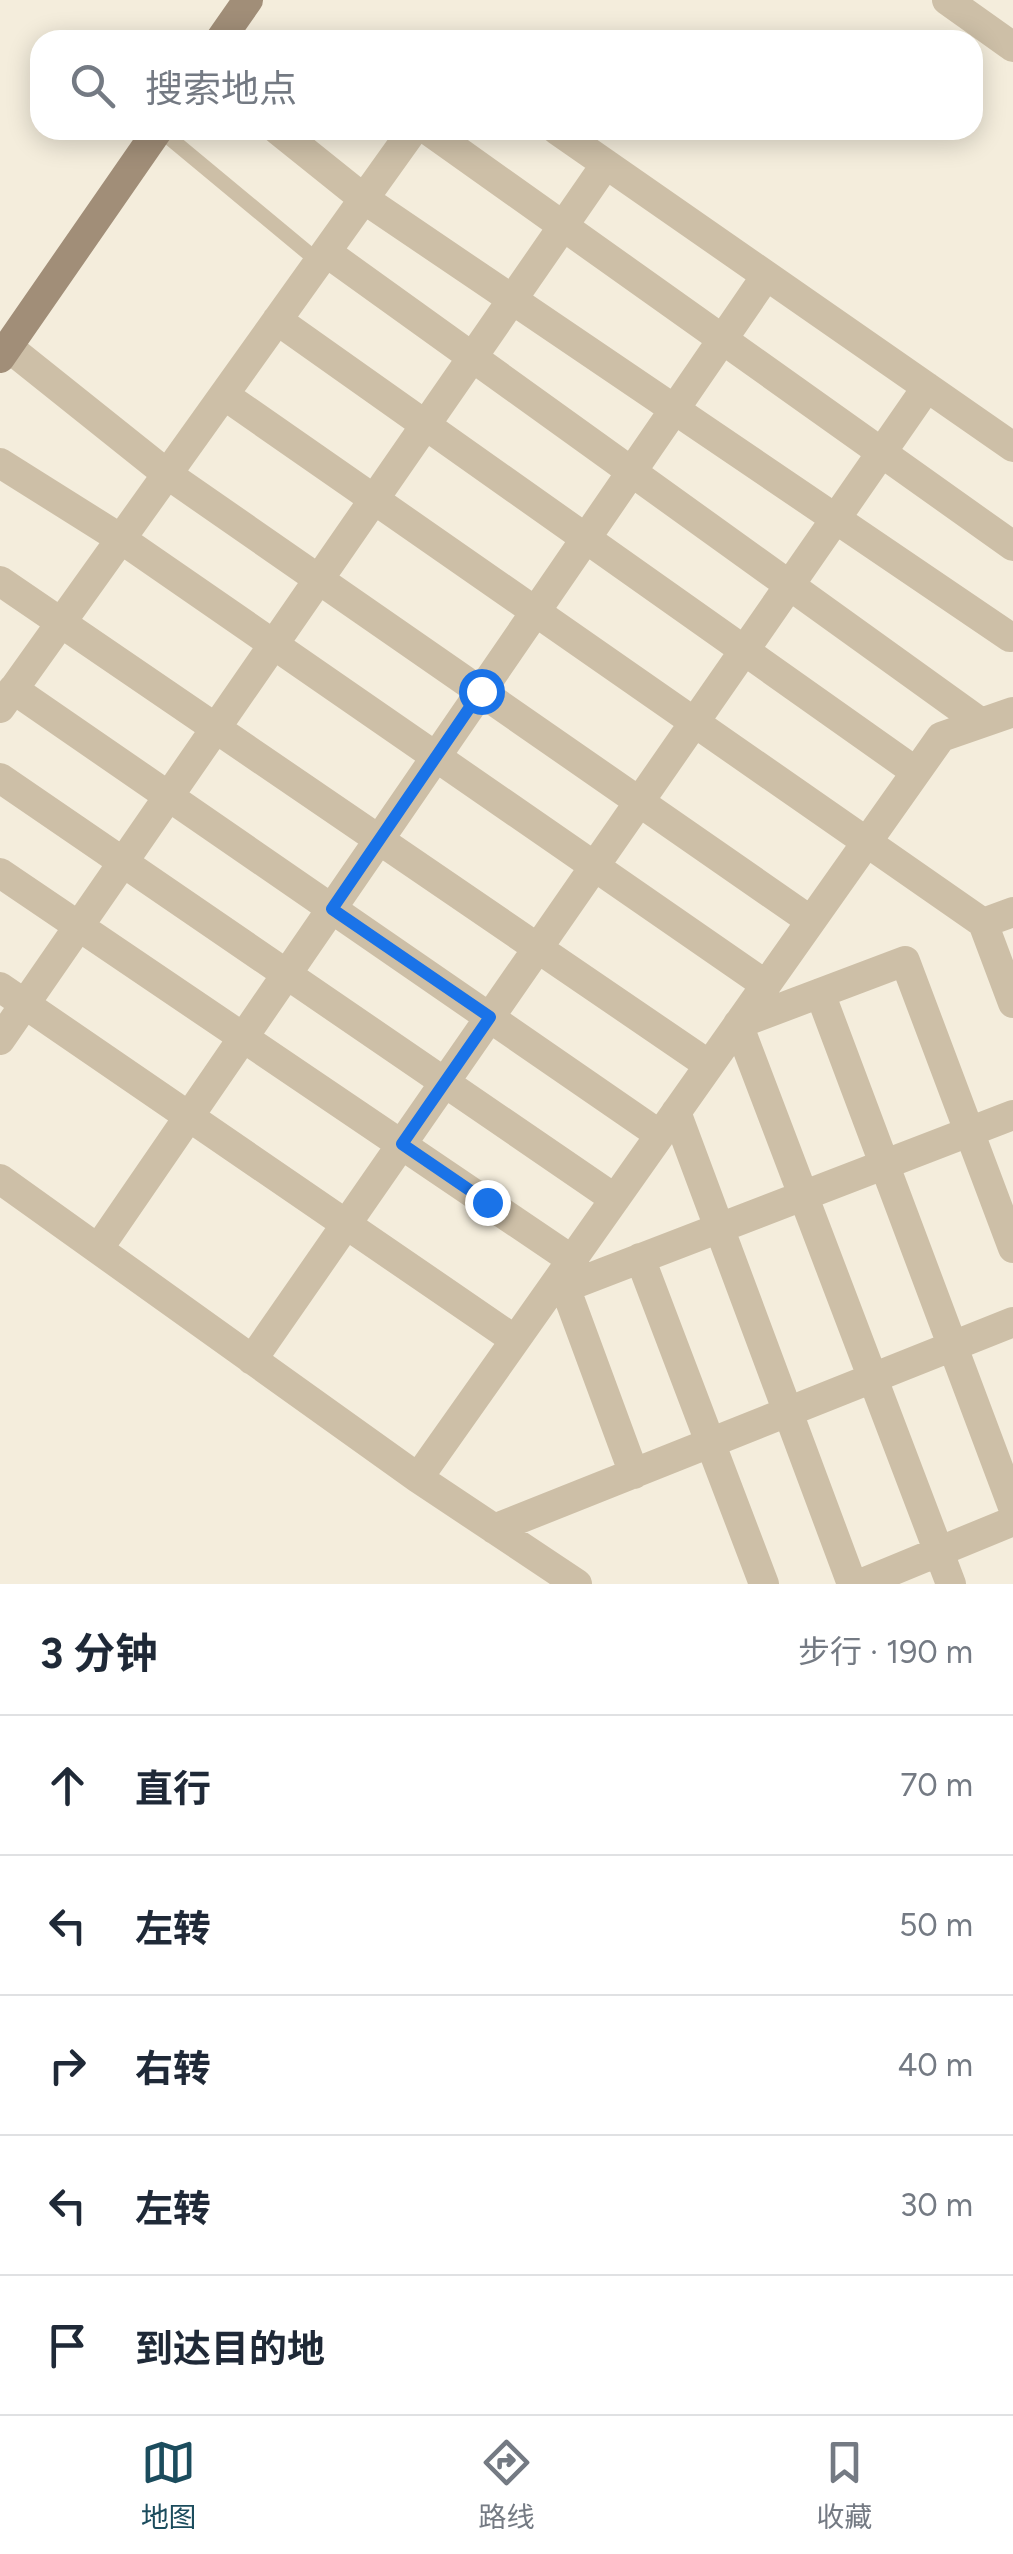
<!DOCTYPE html>
<html lang="zh">
<head>
<meta charset="utf-8">
<style>
  :root { --surface:#fff; --page:#f6f6f7; --text:#1f2937; --muted:#747a83; --line:#e0e1e3; --accent:#1b4c5d }
  body { margin:0; font-family:Figtree,"Noto Sans SC",sans-serif; background:var(--page); color:var(--text) }
  .stop { position:absolute; width:30px; height:30px; margin:-22px; border:8px solid #1a73e8; border-radius:50%; background:#fff }
  .stop.end { background:#1a73e8; border-color:#fff; box-shadow:0 2px 10px #0008 }
  .list { margin:0; padding:0; list-style:none }
  h2 { display:flex; justify-content:space-between; align-items:center; height:130px; margin:0; padding:0 40px; font-size:42px }
  h2 small { font-size:32px; font-weight:400; color:var(--muted) }
  .list li { display:grid; grid-template-columns:65px 1fr auto; gap:30px; align-items:center; box-sizing:border-box; height:140px; padding:0 40px; border-top:2px solid var(--line) }
  .list b { display:block; font-size:38px; white-space:nowrap }
  .list em { font-size:32px; font-style:normal; color:var(--muted) }
  .icon { flex:none; width:55px; height:55px; fill:none; stroke:currentColor; stroke-width:2; stroke-linecap:round; stroke-linejoin:round }
  .map { position:relative; flex:none; width:1013px; height:1584px; overflow:hidden }
  .search { position:absolute; background:var(--surface); box-shadow:0 5px 25px #0003; left:30px; right:30px; top:30px; height:110px; display:flex; align-items:center; gap:25px; box-sizing:border-box; padding:0 35px; border-radius:30px; color:var(--muted); font-size:38px }
  .sheet { height:830px; background:var(--surface) }
  nav { display:flex; justify-content:space-around; align-items:center; box-sizing:border-box; height:140px; border-top:2px solid var(--line); background:var(--surface); font-size:28px; color:var(--muted) }
  nav a { display:grid; justify-items:center; gap:5px }
  nav .on { color:var(--accent) }
  .map>svg:first-child { display:block }
  .lines { fill:none; stroke-linecap:round; stroke-linejoin:round }
  .lane { stroke:#cdbfa7; stroke-width:15 }
  .street { stroke:#cdbfa7; stroke-width:30 }
  .secondary { stroke:#a18e78; stroke-width:30 }
  .route { stroke:#1a73e8; stroke-width:12 }
</style>
</head>
<body>
<div class="map">
<svg width="1013" height="1584" viewBox="0 0 1013 1584">
  <rect width="100%" height="100%" fill="#f4eddc"/>
  <g class="lines">
    <path class="lane" d="M160,130L319,262"/>
    <path class="street" d="M947,0L1013,47
      M278,130L364,199L1010,637
      M428,130L1013,546
      M557,130L1013,447
      M326,252L981,723
      M277,320L916,772
      M8,347L167,474L811,921
      M224,395L983,923L1013,1003
      M0,463L121,539L766,985
      M0,581L709,1065
      M13,689L660,1135
      M0,708L413,130
      M0,778L615,1199
      M0,873L572,1260
      M983,923L1013,912
      M0,987L515,1340
      M820,993L1013,1507
      M0,1040L606,164
      M676,1112L852,1584
      M0,1179L418,1478L577,1584
      M98,1249L766,276
      M640,1258L764,1584
      M565,1287L634,1474
      M548,1294L1013,1115
      M252,1360L927,387
      M418,1478L941,737L1013,712
      M494,1529L1013,1322
      M860,1584L1013,1521
      M951,1584L738,1024L905,961L1013,1248"/>
    <path class="secondary" d="M220,40L248,0
      M0,358L158,130"/>
  </g>
  <g class="lines">
    <path class="route" d="M481,691L332,909L490,1017L402,1144L487,1202"/>
  </g>
</svg>
<div class="stop" style="left:481px;top:691px"></div>
<div class="stop end" style="left:487px;top:1202px"></div>
<div class="search"><svg class="icon" aria-label="search" viewBox="0 0 24 24"><circle cx="10" cy="10" r="6"/><path d="M15 15l6 6"/></svg>搜索地点</div>
</div>
<section class="sheet">
<h2>3 分钟<small>步行 · 190 m</small></h2>
<ul class="list">
<li><svg class="icon" aria-label="ahead" viewBox="0 0 24 24"><path d="M12 20V5M6 11l6-6 6 6"/></svg><div><b>直行</b></div><em>70 m</em></li>
<li><svg class="icon" aria-label="left" viewBox="0 0 24 24"><path d="M17 20v-9H6M10 6l-5 5 5 5"/></svg><div><b>左转</b></div><em>50 m</em></li>
<li><svg class="icon" aria-label="right" viewBox="0 0 24 24"><path d="M7 20v-9h11M14 6l5 5-5 5"/></svg><div><b>右转</b></div><em>40 m</em></li>
<li><svg class="icon" aria-label="left" viewBox="0 0 24 24"><path d="M17 20v-9H6M10 6l-5 5 5 5"/></svg><div><b>左转</b></div><em>30 m</em></li>
<li><svg class="icon" aria-label="arrive" viewBox="0 0 24 24"><path d="M6 21V4h12l-3 4 3 4H6"/></svg><div><b>到达目的地</b></div></li>
</ul>
</section>
<nav>
<a class="on"><svg class="icon" aria-label="map" viewBox="0 0 24 24"><path d="M3 6l6-2 6 2 6-2v14l-6 2-6-2-6 2zM9 4v14M15 6v14"/></svg>地图</a>
<a><svg class="icon" aria-label="directions" viewBox="0 0 24 24"><path d="M12 3l9 9-9 9-9-9zM9 14v-3h6M13 9l2 2-2 2"/></svg>路线</a>
<a><svg class="icon" aria-label="saved" viewBox="0 0 24 24"><path d="M7 4h10v16l-5-4-5 4z"/></svg>收藏</a>
</nav>
</body>
</html>
